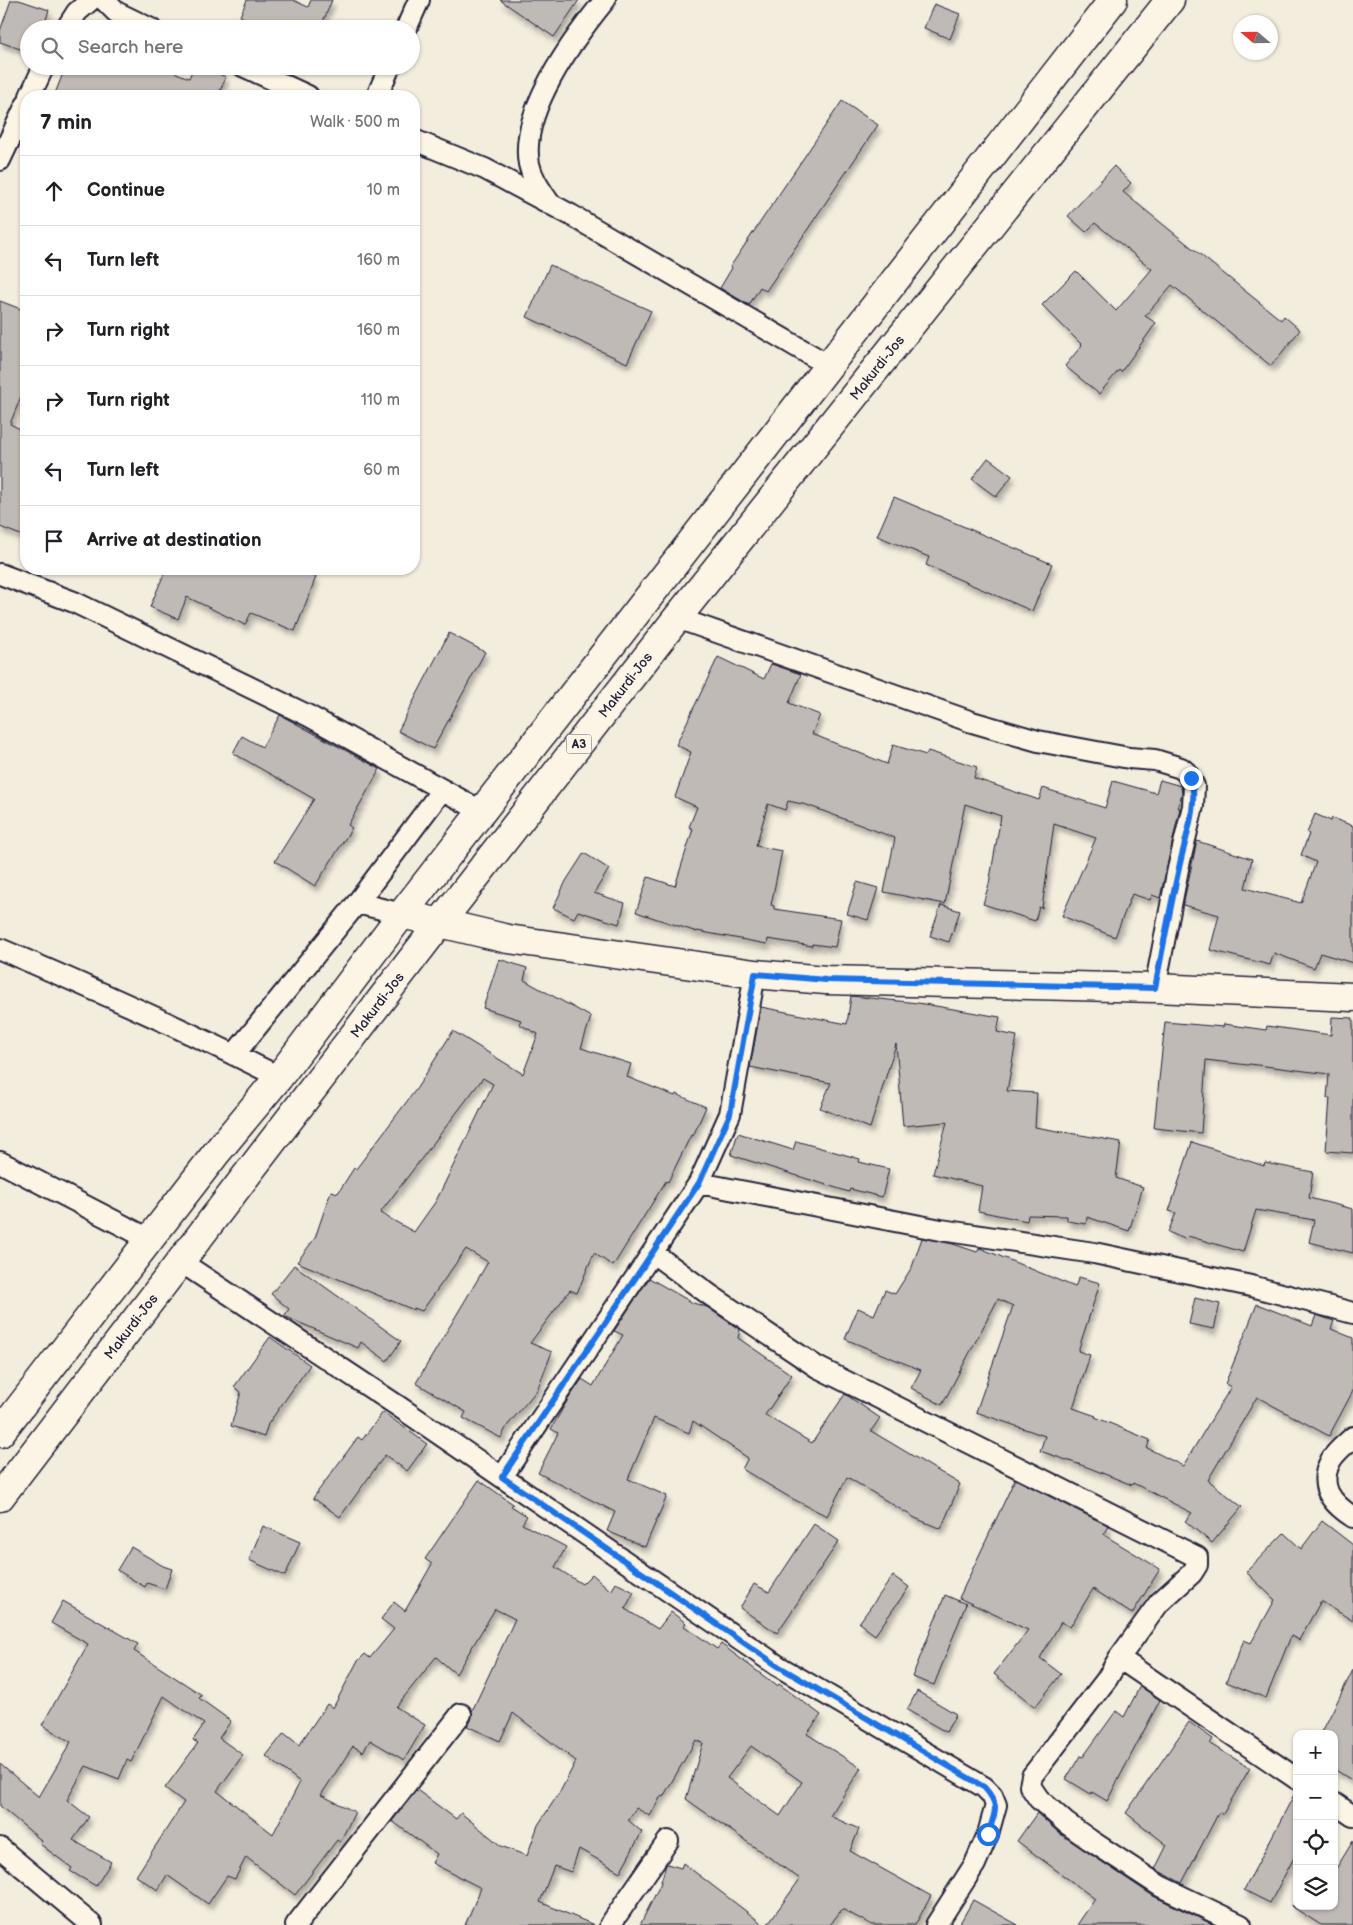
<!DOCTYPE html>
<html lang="en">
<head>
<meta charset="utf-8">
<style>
  :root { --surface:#fff; --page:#f6f6f6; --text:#202124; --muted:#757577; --line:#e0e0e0 }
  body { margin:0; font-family:"Balsamiq Sans",sans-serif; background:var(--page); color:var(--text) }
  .controls { position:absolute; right:15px; bottom:15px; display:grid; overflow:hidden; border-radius:10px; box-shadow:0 1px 4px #0004 }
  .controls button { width:45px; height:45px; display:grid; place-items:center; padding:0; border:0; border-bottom:1px solid var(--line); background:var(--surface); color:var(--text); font:25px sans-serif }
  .compass { position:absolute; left:1233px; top:15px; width:45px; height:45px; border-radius:50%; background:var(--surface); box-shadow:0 1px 4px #0004; rotate:290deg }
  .stop { position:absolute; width:15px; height:15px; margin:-11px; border:4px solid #1a73e8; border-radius:50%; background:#fff }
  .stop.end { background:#1a73e8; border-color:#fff; box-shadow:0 1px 5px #0008 }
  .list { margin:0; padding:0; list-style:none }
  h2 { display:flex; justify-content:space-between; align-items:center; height:65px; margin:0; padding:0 20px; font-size:21px }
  h2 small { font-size:16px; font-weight:400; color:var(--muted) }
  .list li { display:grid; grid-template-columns:32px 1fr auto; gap:15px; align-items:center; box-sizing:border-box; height:70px; padding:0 20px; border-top:1px solid var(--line) }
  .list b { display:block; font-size:19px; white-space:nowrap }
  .list em { font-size:16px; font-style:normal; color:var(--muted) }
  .icon { flex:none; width:28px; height:28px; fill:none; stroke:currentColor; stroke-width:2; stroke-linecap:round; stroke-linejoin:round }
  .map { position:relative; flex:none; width:1353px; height:1925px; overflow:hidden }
  .search { position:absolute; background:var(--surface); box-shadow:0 1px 4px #0004; left:20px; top:20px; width:400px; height:55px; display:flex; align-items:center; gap:12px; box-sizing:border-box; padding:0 18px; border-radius:28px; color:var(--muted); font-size:19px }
  .panel { position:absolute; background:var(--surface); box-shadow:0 1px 4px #0004; left:20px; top:90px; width:400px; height:485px; border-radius:20px }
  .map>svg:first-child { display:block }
  .building { fill:#bfbab6; stroke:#22223b; fill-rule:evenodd; filter:url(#shadow) }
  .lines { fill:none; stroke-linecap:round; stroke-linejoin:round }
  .minor-casing { stroke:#22223b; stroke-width:24 }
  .secondary-casing { stroke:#22223b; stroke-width:31 }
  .trunk-casing { stroke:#22223b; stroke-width:31 }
  .minor { stroke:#fcf5e5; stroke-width:20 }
  .secondary { stroke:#fcf5e5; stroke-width:28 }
  .trunk { stroke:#fcf5e5; stroke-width:28 }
  .route { stroke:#1a73e8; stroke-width:6 }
  .labels { text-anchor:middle; stroke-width:4.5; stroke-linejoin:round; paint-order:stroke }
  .shield { fill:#fcf5e5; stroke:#63616e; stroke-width:1 }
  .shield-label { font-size:12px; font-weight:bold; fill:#22223b }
  .street-label { font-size:14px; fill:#22223b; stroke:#fcf5e5 }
</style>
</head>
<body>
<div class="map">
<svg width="1353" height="1925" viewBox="0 0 1353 1925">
  <defs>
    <filter id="shadow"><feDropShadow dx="3" dy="5.5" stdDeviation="2.5" flood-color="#0004"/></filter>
  </defs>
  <rect width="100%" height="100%" fill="#f3edde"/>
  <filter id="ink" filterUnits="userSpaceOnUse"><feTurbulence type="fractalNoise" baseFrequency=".02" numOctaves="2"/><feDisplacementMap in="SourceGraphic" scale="10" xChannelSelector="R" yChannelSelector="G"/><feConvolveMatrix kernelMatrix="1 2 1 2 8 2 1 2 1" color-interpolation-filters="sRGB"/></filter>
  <g filter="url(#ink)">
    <path class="building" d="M11,0H19L49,10L43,29H29V52L0,42V31Z
      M247,0H293L308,7L311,0H332L320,29H268L240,16Z
      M500,0H579L554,37Z
      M934,4L960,14L950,39L924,28Z
      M66,66H159L189,78L194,66H201L226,77L220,91L232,95L54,96Z
      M842,101L878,125L766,291L760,287L749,305L720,288L732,268L730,267Z
      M1114,166L1131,183L1123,192L1281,320L1284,316L1300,330L1271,366L1172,285L1145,316L1156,323L1121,372L1119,370L1099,394L1065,366L1082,345L1042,305L1076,271L1116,311L1152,269L1095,223L1086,232L1068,216Z
      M550,265L651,311L627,363L527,317Z
      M0,301L26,311V384L10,424L26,432V537L0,527Z
      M988,458L1012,476L996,497L972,479Z
      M894,497L1052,564L1032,611L926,565L929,557L877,536Z
      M166,569H296L316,577L295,631L251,613L245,625L187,597L178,619L150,607Z
      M449,633L485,652L433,749L398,731Z
      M718,657L764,679L771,664L801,674L789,703L820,715L812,734L887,764L893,745L926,755L928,751L977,767L974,778L1039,800L1043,788L1105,808L1113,781L1156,793L1160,780L1181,786L1182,794L1177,808H1180L1160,898L1152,895L1150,900L1132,894L1115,937L1062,916L1096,838L1054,824L1042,908L1039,907L1035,921L983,904L989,884L1001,816L965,804L945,904L884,892L895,838L807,805L788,801L785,810L768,804L756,846L782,851L771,905L774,906V909L841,919L835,947L812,944V946L768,939L767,944L697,931V932L636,912L648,877L675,886L693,829L689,827L697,807L675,797L691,752L676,745Z
      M280,715L380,769L348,825L352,828L315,886L275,861L314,799L233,753L242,736L262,747Z
      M1315,814L1331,821L1332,818L1353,826V963L1320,953L1314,968L1274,953L1270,965L1210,950L1219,915L1183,905L1197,841L1252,859L1245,888L1301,903L1316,862L1301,855L1309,834L1307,833Z
      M584,853L609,869L594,893L625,903L619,924L578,911L574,918L553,908L566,881Z
      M857,882L878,888L868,920L847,914Z
      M941,905L960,911L949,942L930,936Z
      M499,959L527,968L524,980L591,1017L581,1048L631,1064L627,1077L675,1096L676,1094L706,1107L693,1136L691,1135L668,1182L666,1181L613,1266L594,1253L577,1293L570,1290L530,1343L552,1352L537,1390L507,1426L501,1438L463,1418L466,1412L416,1383L488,1262L466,1249L422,1311L414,1308V1310L297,1262L315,1238L331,1191L338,1193L354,1168L356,1169L417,1088L453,1031L523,1074L538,1034L519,1024L521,1020L483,1008ZM483,1078L493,1084L436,1201L414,1232L380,1213Z
      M851,996L918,1003L1000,1017L997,1032L1017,1036L1007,1091L1037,1093L1035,1127L1121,1142L1116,1178L1143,1187L1129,1231L1087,1217L1086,1224L1067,1221V1216L1028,1215L1027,1221L978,1211L982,1186L933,1174L947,1122L903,1126L896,1044L870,1128L820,1108L831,1083L750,1067L761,1007L847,1024Z
      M1332,1017L1353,1018V1153L1326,1151L1330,1098H1327L1329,1074L1249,1064L1248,1065L1206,1060L1201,1133L1154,1128L1165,1022L1223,1027L1224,1024L1266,1030L1267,1026L1331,1035Z
      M738,1133L793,1150L796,1141L860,1159L859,1162L889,1169L882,1197L850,1189L849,1192L731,1155Z
      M1192,1142L1264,1166L1265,1163L1313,1172L1309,1198L1353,1209V1253L1309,1242L1314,1220L1256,1210L1243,1252L1188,1236L1187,1240L1168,1232L1176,1213L1169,1211Z
      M922,1238L953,1244L977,1252L980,1248L1075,1287L1079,1277L1100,1283L1078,1351L1090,1355L1073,1408L1096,1416L1095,1417L1150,1440L1147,1448L1183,1466L1231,1387L1225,1384L1257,1304L1312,1326L1316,1315L1334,1321L1331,1329L1353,1338V1391L1329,1436L1257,1397L1208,1480L1242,1507L1212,1543L1185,1521L1192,1513L1133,1483L1132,1485L1087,1467L1040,1451L1045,1436L976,1412L1013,1306L998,1299L942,1405L911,1388L921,1370L845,1339L858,1308L874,1315L885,1290L895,1294L912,1267Z
      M294,1265L401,1341L387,1361L361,1342L358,1348L284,1316L289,1309L271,1294Z
      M649,1278L693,1303L707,1307L740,1330L738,1338L792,1375L765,1415L812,1443L845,1394L880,1418L871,1431L960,1484L941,1529L915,1518L847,1477L827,1516L789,1497L742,1469L748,1458L693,1421L689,1433L654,1418L628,1479L667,1496L645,1547L607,1531L615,1512L538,1473L558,1433L551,1429L567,1401L582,1379L593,1386L623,1335L614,1331Z
      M1195,1298L1220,1304L1214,1329L1189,1324Z
      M270,1337L310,1365L268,1424L264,1437L231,1426L241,1392L234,1387Z
      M383,1412L427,1444L407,1471L385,1455L340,1517L313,1498L358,1437L362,1440Z
      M1015,1479L1109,1526L1104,1535L1160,1569L1132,1614L1093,1589L1070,1627L1061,1622L1040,1658L1061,1674L1035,1707L994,1674L1028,1630L959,1598Z
      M479,1480L513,1504L511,1506L527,1516L522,1524L566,1547L555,1567L582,1584L592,1574L611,1591L616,1583L634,1592L625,1609L658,1629L671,1612L686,1623L684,1626L717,1649L721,1644L777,1686L779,1684L821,1715L807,1734L861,1768L830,1816L859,1829L850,1851L931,1896L915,1925H872L842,1909L830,1925H767L800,1879L686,1799L703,1743L696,1740L663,1797L661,1796L650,1816L636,1808L628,1820L642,1832L620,1872L579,1849L571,1872L554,1866L540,1902L594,1925H465L481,1888L432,1863L437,1854L392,1821L417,1790L456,1819L461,1813L501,1846L527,1856L538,1825L561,1790L576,1761L513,1713L500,1741L467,1726L471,1721L472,1711L515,1619L495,1609L456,1674L436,1657L396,1707L425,1725L404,1760L370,1740L363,1752L353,1746L321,1795L355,1812L340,1842L337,1840L295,1895L246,1857L235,1879L227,1876L208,1904L167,1875L158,1890L136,1876L184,1802L165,1788L198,1743L193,1740L204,1724L164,1696L131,1762L127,1760L119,1779L86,1766L67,1800L89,1817L73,1840L111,1862L96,1886L70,1871L72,1868L40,1844L42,1841L0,1806V1764L39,1797L71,1742L42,1725L88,1644L51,1623L63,1601L138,1644L134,1651L202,1695L199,1698L231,1721L219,1738L243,1755L217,1791L273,1834L300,1782L266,1756L284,1733L299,1745L327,1704L333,1708L357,1662L365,1654L370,1658L394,1629L381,1619L394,1602L405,1611L432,1564L425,1559ZM751,1746L802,1782L780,1816L727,1778Z
      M1322,1521L1353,1545V1621L1321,1601L1299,1640L1291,1636L1266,1698L1226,1682L1244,1640L1251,1643L1275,1600L1246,1572L1284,1533L1301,1549Z
      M814,1524L839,1541L777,1633L740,1608L754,1584L769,1592Z
      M263,1526L300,1542L285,1576L249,1560Z
      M131,1547L163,1566L172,1569L165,1589L147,1583L145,1587L117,1570Z
      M893,1576L909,1587L875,1635L859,1623Z
      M945,1595L966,1604L934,1685L912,1677Z
      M1353,1670V1781L1334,1769V1734H1321Z
      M1140,1686L1160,1700L1107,1801L1092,1792L1091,1794L1066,1779L1080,1756L1083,1757L1116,1711L1124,1717Z
      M917,1691L956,1714L946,1732L907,1710Z
      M1189,1722L1213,1739L1210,1744L1250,1768L1223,1814L1219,1812L1182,1883L1155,1869L1167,1845L1126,1813Z
      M1296,1791L1297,1852L1270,1903L1244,1890Z
      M1037,1813L1059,1833L1153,1896L1214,1925H1077L1095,1899L1017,1841Z
      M1353,1841V1925H1321L1291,1906H1334V1872Z
      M683,1863L764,1925H640L660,1885L666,1865L667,1864L681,1868Z
      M973,1900L1018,1925H959Z"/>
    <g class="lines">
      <defs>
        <path id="minor" d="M104,0L116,12L151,29
          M66,29L77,12L91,0
          M406,29L419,0
          M243,66L308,96
          M30,96L44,66
          M377,96L390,66
          M414,140L485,169L571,215L828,365
          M0,160L26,105
          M548,201C540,189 532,178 529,164C519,112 574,38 605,0
          M0,574L74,602L309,716L481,811
          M677,618L972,722L1038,741L1129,758L1155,760L1181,768L1187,773L1194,786L1193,806L1178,869L1155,988
          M357,903L402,914
          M0,949C94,989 188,1031 279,1077
          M234,1055L357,903L442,790
          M0,1162L149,1239
          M699,1183L941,1230L1094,1253L1251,1286L1353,1313
          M653,1253L710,1295L817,1367L1197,1557V1565L1192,1573L1159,1603L1119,1658L1107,1679L1032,1776L1030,1786L1039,1799L1066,1823L1090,1840L1160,1886L1241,1925
          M181,1262L398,1406L778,1666L984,1787L992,1795L996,1805L988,1834L975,1864L936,1925
          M1353,1437C1346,1444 1336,1451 1331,1460C1317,1486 1331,1503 1353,1517
          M502,1477L699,1183L730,1114L755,974
          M1119,1658L1297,1779
          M1334,1803L1353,1816
          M0,1848L92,1925
          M296,1925L461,1714
          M610,1925L668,1841"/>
        <path id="secondary" d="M402,914L508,939L755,974L826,980L1155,988L1353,997"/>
        <g id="trunk">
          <path d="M0,1433L217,1152L279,1077L402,914L1113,0"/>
          <path id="s1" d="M0,1497L439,924L677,618L1170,0"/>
        </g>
      </defs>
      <use href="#minor" class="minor-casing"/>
      <use href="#secondary" class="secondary-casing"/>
      <use href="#trunk" class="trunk-casing"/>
      <use href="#minor" class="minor"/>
      <use href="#secondary" class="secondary"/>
      <use href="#trunk" class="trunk"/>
    </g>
  </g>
  <g class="lines" filter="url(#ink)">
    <path class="route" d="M988,1834C995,1812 1001,1806 984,1787L778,1666L502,1477L699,1183L730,1114L755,974L826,980L1155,988C1163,948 1170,908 1179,868C1184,842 1199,804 1191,778"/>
  </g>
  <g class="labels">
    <rect class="shield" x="566.5" y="734.5" width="25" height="19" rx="4"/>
    <g class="shield-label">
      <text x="579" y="748">A3</text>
    </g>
    <g class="street-label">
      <text dy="5" stroke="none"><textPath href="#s1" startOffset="1430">Makurdi-Jos</textPath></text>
      <text dy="5" stroke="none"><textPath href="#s1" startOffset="1025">Makurdi-Jos</textPath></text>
      <text dy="5" stroke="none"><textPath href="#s1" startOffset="620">Makurdi-Jos</textPath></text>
      <text dy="5" stroke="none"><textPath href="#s1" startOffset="215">Makurdi-Jos</textPath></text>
    </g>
  </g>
</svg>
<div class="controls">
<button>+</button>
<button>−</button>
<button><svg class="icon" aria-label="locate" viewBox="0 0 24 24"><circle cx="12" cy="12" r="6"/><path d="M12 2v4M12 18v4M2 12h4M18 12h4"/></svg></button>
<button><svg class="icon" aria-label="layers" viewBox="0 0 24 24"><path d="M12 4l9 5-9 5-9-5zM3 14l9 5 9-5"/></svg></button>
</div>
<svg class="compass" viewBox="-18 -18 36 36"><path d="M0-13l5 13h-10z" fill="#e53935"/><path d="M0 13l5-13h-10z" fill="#757577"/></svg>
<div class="stop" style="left:988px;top:1834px"></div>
<div class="stop end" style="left:1191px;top:778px"></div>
<div class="search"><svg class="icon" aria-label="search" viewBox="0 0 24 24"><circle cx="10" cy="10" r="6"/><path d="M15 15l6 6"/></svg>Search here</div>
<section class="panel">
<h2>7 min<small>Walk · 500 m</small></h2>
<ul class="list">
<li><svg class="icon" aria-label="ahead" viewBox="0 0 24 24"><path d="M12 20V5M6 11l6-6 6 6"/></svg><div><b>Continue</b></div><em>10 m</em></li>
<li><svg class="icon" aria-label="left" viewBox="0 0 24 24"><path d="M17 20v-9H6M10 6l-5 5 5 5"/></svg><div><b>Turn left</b></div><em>160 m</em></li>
<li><svg class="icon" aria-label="right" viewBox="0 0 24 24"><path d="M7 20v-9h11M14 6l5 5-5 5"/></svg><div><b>Turn right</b></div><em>160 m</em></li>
<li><svg class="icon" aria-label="right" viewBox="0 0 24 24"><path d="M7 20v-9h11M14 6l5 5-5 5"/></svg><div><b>Turn right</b></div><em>110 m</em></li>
<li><svg class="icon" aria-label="left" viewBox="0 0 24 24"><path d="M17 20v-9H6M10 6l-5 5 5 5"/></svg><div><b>Turn left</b></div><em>60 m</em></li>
<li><svg class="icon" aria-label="arrive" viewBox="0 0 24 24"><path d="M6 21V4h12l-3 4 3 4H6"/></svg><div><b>Arrive at destination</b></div></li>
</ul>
</section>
</div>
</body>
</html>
